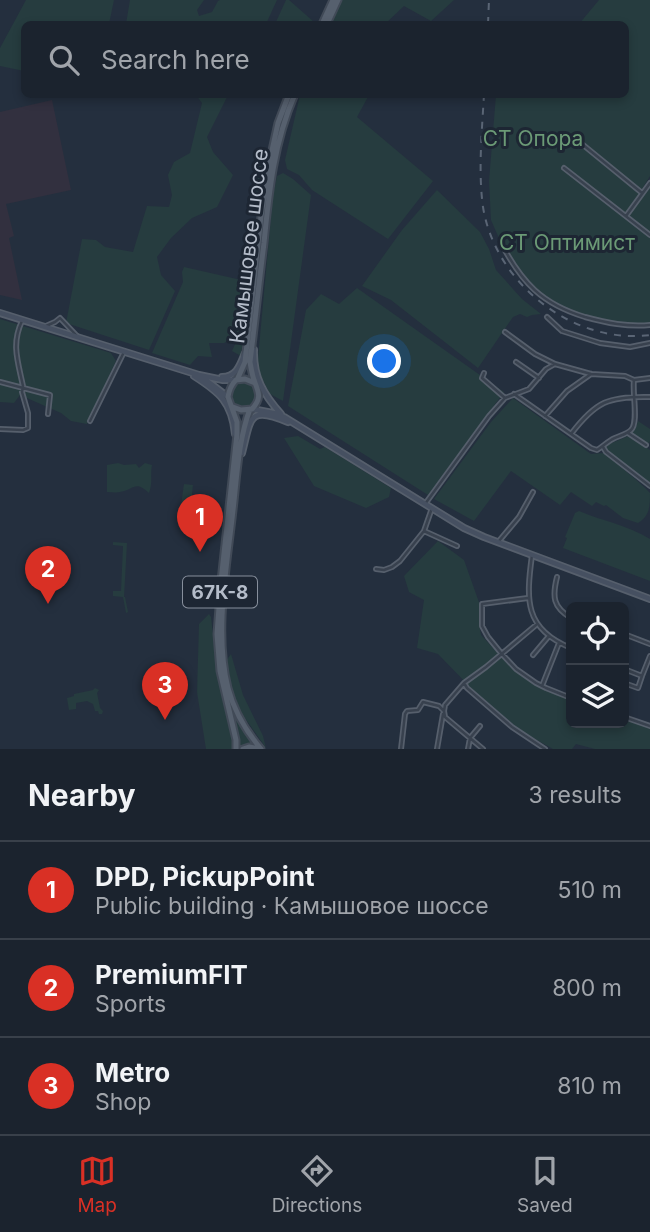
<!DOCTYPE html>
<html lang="en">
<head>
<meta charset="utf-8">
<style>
  :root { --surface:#1b232e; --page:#282f3a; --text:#f1f3f6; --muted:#a0a4aa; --line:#39404a; --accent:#d93025 }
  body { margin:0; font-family:Inter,sans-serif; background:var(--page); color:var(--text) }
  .controls { position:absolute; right:21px; bottom:21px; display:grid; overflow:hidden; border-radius:10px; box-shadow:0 4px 10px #0003 }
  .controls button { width:63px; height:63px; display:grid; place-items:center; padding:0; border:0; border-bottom:2px solid var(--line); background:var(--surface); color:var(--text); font:35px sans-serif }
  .you { position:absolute; left:385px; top:362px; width:24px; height:24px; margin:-18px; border:5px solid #fff; border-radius:50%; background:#1a73e8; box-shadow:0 0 0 10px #1a73e833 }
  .badge { display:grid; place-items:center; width:46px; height:46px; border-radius:50%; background:var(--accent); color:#fff; font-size:23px; font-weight:700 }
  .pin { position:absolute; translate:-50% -58px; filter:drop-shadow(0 2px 4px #0008) }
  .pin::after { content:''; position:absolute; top:37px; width:24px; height:21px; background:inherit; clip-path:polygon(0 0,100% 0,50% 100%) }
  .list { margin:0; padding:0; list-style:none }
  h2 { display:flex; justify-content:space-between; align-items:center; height:91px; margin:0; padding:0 28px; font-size:30px }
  h2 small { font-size:23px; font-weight:400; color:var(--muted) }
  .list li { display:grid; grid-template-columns:46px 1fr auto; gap:21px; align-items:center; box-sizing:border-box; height:98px; padding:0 28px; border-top:2px solid var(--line) }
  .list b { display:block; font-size:26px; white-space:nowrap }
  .list p { margin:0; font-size:23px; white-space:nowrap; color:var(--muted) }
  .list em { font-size:23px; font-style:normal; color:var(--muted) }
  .icon { flex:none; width:38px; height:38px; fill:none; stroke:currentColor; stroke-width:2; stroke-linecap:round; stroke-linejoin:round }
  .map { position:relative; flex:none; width:650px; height:749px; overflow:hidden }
  .search { position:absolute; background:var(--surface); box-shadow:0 4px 10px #0003; left:21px; right:21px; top:21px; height:77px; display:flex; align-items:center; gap:18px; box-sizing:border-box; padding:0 24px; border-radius:10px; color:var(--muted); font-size:26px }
  .sheet { height:385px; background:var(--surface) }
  nav { display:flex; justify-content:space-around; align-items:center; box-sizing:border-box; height:98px; border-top:2px solid var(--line); background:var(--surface); font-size:19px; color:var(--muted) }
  nav a { display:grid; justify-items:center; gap:4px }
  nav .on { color:var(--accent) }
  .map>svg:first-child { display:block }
  .medical { fill:#32303f }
  .green { fill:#263c3f }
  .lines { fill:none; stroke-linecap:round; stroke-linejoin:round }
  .street-casing { stroke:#565f6c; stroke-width:6 }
  .secondary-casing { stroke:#565f6c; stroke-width:8 }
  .primary-casing { stroke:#414a57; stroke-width:9 }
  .street { stroke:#38414e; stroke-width:2.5 }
  .secondary { stroke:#465061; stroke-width:4.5 }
  .primary { stroke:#56606e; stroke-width:5 }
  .rail { stroke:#5a6575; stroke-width:2; stroke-dasharray:7 7; stroke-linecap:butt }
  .labels { text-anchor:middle; stroke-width:6; stroke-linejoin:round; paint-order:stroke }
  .shield { fill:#1d2633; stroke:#878f9c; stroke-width:2 }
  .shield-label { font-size:19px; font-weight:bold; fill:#b4bcc9 }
  .park-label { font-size:21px; fill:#6b9a76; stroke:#1d2633 }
  .street-label { font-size:21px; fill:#b4bcc9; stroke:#1d2633 }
</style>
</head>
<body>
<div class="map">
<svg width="650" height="749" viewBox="0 0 650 749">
  <rect width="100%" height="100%" fill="#242f3e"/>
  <path class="medical" d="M52,100L71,190L6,204L14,236L9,238L22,300L0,295V112Z"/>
  <path class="green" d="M26,0H114L109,24H24V71L0,66V48Z
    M130,0H204L197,10L199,16L212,12L218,1L220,0H277L266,24H126Z
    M286,0H289L314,22L313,24H275Z
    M341,0H454L431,21L404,6L385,24H332Z
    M599,0H650V176L632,205L650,183V325L624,326L577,314L559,308L537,292L520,275L501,243L491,220L489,181L496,95L626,94V24H579Z
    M196,95H228L207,137L213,152L233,175L217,207L192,218L171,238L157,257L161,275L175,291L149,350L66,323L82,239L96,240L105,247L133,252L147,206L169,207L172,195L168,175L174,162L190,153L202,103Z
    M300,95H369L357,117L433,181L388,239L312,190L299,175L287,169L285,160Z
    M264,154L267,155L259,203L252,189L256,169L259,166Z
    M283,173L293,179L311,195L283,401L270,394L257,369L273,195L277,176Z
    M437,190L480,232L489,249L496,270L522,299L541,314L532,315L527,317L520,314L513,317L478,368L391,300L362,286L402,230Z
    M184,267L250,282L241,356L232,351L237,340V335L224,343H209L212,357L198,356L190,365L152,353L183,282L182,272Z
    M357,288L504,392L428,495L288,406L306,310L321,294L339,304Z
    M0,319L111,353L116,361L87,424L71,421L61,413L20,395L14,403L0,402Z
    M232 395a12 12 0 1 1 24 0a12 12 0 1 1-24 0Z
    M513,398L591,454L604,453C620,467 636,478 650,493C650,506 650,516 638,523L623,518L606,505L604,506L596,502L592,506L571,492L560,505L511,471L474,521L434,499L491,422Z
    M638,421L650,429V441L646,447L650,450V486L606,453L605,446C621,438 634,438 638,421Z
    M298,436L320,449L325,447L391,488L389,497L366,508L314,486L284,438Z
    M118,463L124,465L136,464L139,468L145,463L152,465C150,475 153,483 149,493C135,480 135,489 120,492C116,493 111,492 107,492V465Z
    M184,484L193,485L190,513L180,512Z
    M579,511C602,521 628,525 650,539V581L563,548L567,538L565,537L575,513Z
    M438,541L464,560L481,608L479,623L481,635L506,662L523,676L545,690L571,700V723H624V718L650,727V749H595L576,744L572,749H553L521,731L471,688L438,654L417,648L424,600L409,592L404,576Z
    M113,542L127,543L124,597H125L128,612L126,613L123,597L113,596V591H121L123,546L113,545Z
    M209,614L211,617L218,678L233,731L234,749H206L197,692L199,624Z
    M231,654L243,695L263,736L266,748L237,707L234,700L226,661Z
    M95,688L99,690L97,693L100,708L103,711L102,714H99L98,711H95L93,704L87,701L76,703V709L69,710L67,698L74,696V694L93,690Z
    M231,707H232L241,727L253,743L247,744L240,748Z"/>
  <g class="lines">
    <defs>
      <path id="street" d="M582,144L642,193
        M564,168L650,235
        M626,216L650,183
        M501,243C522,283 542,304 585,317C607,323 627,327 650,325
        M547,317L562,331L600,343L630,347L650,343
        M46,326L55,322L60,318L77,336
        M505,332L535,354L555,364L591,374L625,376L634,380L650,378
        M516,362L539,378
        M484,373L482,378L505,398
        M0,382L50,395L48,414
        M514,394L591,448L597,450C602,447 606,443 611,440C617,436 626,435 631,430C639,423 632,392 634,380
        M545,416L567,391L591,374
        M90,421L124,352
        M0,429L23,430L28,428V413L22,392L23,386C18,362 11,344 22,321
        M628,433L646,445
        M571,434C596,401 609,396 650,397
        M603,447L606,452L650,486
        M425,504L489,416L505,398L529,389L546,369L555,364
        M424,531L457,546
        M499,541L519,517L533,492
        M532,555C526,600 524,629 571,648
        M376,569L384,570L392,567L400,561L424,531L432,508
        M557,577C552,597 553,607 571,618
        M528,598L482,604V626L488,637L501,653L516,669L536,683L546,688L571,698
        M624,634L650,644
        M533,655L549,636
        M624,669L642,676L638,688L624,683V681
        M642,676L650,656
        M464,683L467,688L512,727L545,749
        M542,686L559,643
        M444,711L445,717L483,749
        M624,717L650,726
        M401,749L405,714L407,711L418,710L423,702L439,706L444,711L445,705L464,683L486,667L536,625
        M437,749L443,714
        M468,749L470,738L480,726"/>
      <path id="secondary" d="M0,313L199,375L223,380H235
        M254,350C253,377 264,395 281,414
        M194,376C219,392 232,402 235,434
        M202,377L228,397
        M222,377C237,377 240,365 245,353
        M252,409L278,414L284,417L464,528L484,537L650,599
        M242,453C251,418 248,405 288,422"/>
      <path id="primary" d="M322,24L333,0
        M327,24L338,0
        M237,380L245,362L261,216L269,164L278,123L289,94
        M233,407L241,410L252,409C262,398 259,393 254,380C252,374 251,368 250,362C255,322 259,282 264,243C269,191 274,142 295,94
        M250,409C238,441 237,477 233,510C227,566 214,633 228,688C234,711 245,730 261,749
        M236,749V740L220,671L217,634L221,581L237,434V422L228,397C229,390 231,385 236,380L245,379L255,383
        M243,749L249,747L261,749"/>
    </defs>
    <use href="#street" class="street-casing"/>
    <use href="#secondary" class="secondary-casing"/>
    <use href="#primary" class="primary-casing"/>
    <use href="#street" class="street"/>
    <use href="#secondary" class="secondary"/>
    <use href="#primary" class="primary"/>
    <path class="rail" d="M488,24L489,0
      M484,94C482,131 478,171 483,207C495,283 573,345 650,335"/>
  </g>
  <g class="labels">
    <rect class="shield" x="183" y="576.5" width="74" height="31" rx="5"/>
    <g class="shield-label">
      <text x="220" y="599">67К-8</text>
    </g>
    <g class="park-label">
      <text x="533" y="146">СТ Опора</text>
      <text x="567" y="250">СТ Оптимист</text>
    </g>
    <g class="street-label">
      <text transform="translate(249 246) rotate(-83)" y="7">Камышовое шоссе</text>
    </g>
  </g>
</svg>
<div class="controls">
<button><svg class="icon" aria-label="locate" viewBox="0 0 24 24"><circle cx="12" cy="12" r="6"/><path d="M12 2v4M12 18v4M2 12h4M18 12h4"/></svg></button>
<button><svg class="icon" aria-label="layers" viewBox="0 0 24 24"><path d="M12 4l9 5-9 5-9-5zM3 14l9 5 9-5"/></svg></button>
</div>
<div class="you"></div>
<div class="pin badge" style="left:200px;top:552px">1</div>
<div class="pin badge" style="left:48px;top:604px">2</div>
<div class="pin badge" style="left:165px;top:720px">3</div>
<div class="search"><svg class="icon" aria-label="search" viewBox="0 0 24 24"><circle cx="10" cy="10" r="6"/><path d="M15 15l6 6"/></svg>Search here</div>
</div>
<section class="sheet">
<h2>Nearby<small>3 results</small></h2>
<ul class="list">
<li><span class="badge">1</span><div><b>DPD, PickupPoint</b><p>Public building · Камышовое шоссе</p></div><em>510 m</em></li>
<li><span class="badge">2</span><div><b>PremiumFIT</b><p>Sports</p></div><em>800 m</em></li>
<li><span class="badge">3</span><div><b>Metro</b><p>Shop</p></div><em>810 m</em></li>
</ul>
</section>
<nav>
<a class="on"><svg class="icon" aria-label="map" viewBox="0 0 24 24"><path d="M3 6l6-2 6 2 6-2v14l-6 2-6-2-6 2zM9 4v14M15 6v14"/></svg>Map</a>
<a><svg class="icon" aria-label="directions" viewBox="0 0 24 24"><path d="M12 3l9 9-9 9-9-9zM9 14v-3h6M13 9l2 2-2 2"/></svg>Directions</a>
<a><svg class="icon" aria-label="saved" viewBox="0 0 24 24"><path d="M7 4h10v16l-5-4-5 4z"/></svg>Saved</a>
</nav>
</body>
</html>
